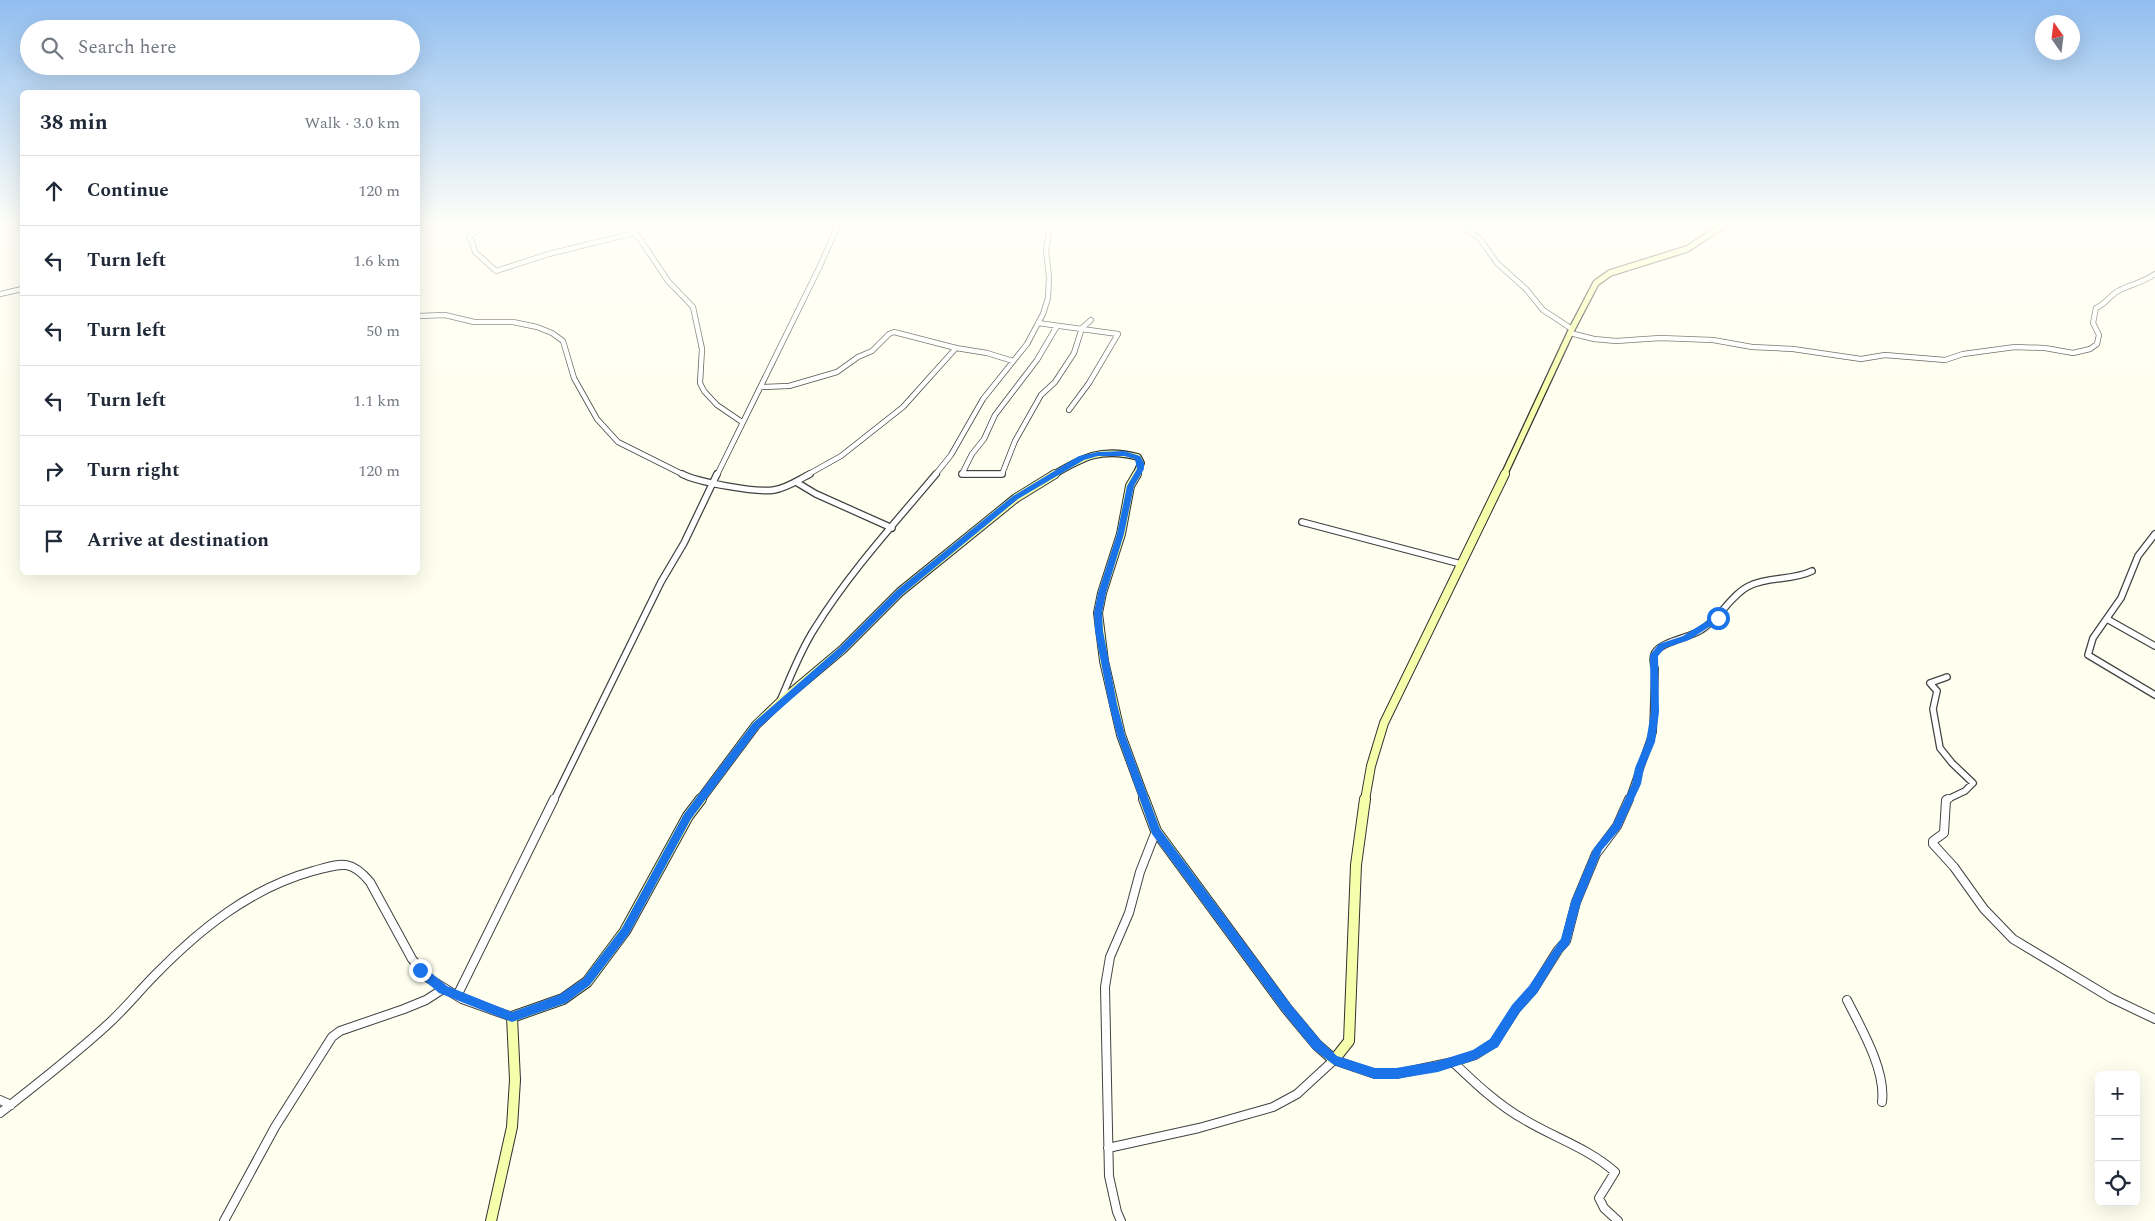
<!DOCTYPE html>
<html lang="en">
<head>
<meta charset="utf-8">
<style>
  :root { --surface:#fff; --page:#f2f2f3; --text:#1f2937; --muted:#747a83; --line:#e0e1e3 }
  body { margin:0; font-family:Spectral,serif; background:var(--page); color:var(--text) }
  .controls { position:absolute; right:15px; bottom:15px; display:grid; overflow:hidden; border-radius:8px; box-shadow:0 5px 20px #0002 }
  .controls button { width:45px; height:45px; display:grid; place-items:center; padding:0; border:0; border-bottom:1px solid var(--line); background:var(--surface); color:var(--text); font:25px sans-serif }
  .compass { position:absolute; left:2035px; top:15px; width:45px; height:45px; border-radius:50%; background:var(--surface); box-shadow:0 5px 20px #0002; rotate:346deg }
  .stop { position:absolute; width:15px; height:15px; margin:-11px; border:4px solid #1a73e8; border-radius:50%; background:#fff }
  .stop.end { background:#1a73e8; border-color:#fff; box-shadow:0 1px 5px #0008 }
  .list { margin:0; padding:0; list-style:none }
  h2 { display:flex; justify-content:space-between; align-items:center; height:65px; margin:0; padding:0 20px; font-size:21px }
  h2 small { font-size:16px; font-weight:400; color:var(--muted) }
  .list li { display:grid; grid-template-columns:32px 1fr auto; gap:15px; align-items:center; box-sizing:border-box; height:70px; padding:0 20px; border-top:1px solid var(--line) }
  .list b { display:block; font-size:19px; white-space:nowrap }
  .list em { font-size:16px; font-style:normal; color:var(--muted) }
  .icon { flex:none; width:28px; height:28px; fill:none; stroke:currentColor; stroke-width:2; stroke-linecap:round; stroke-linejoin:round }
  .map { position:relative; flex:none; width:2155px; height:1221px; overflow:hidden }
  .search { position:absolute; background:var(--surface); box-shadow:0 5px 20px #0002; left:20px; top:20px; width:400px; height:55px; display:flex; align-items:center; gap:12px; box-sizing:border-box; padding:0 18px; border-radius:28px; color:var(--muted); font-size:19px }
  .panel { position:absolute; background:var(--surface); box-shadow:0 5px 20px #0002; left:20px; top:90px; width:400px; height:485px; border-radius:8px }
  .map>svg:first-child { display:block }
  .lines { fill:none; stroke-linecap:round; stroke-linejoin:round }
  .street-far2-casing { stroke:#424242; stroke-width:6 }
  .street-far1-casing { stroke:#424242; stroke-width:8 }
  .street-casing { stroke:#424242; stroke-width:10 }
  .secondary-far2-casing { stroke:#313131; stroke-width:8 }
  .secondary-far1-casing { stroke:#313131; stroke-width:10 }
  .secondary-casing { stroke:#313131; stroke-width:12 }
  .street-far2 { stroke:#fff; stroke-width:4.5 }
  .street-far1 { stroke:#fff; stroke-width:5.5 }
  .street { stroke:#fff; stroke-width:8 }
  .secondary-far2 { stroke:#f5ffab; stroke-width:5.5 }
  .secondary-far1 { stroke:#f5ffab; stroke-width:8 }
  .secondary { stroke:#f5ffab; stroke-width:10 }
  .route { fill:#1a73e8 }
</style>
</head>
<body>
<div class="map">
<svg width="2155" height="1221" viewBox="0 0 2155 1221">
  <rect width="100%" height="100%" fill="#fffff0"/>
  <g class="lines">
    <defs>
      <path id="street-far2" d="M490,223L470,235L469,238L472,241L475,252L496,271L549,254L634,233
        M626,223L640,239L668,281L693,307L702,349L700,383L704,391L717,405L742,422
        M1457,223L1480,239L1497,263L1526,289L1543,310L1572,329
        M0,294L22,289
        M418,316L445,315L474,322H513L537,327L552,333L563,341L574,378L597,419L618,442L684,475
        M1038,323L1118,334L1089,383L1069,410
        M1057,326L1037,360L995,415L984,439L972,454L962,474H1002L1015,441L1041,395L1055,382L1074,353L1082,328L1091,320
        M1570,333L1594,339L1616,341L1660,338L1713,340L1752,347L1793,349L1861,359L1885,355L1945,360L1963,354L2015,347L2045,348L2073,353L2090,349L2097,344L2099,335L2093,323L2096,308C2106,304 2109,296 2118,291C2131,284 2142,283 2155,274
        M761,387L789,386L837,372L858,357L872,351L889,334L894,332L956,348L987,353L1013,361
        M717,475L819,268L839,223
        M807,475L841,456L903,407L956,348
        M935,475L951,455L983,399L1027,344L1043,314L1048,298L1049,277L1046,250L1051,223"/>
      <path id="street-far1" d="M682,474C697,482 757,493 774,490C787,488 798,480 810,474
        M962,474H1002
        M796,482L816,494L892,528
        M1302,522L1461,564
        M2155,534L2138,556L2121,598L2093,638L2088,655L2155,695
        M2107,619L2155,646
        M780,701C791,676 800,651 815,628C849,573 894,524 936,474
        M554,800L661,582L684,543L717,474
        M1629,800L1653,732L1655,669C1653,663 1652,656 1656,651C1664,641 1689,638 1701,630C1720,618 1732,594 1749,586C1769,576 1792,581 1812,571
        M1946,800L1965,791L1973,783L1952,763L1940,748L1933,709L1937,691L1930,683L1947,677"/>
      <path id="street" d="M1948,799L1946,800L1944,833L1933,841V844L1954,867L1984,909L2013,939L2111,998L2155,1019
        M457,996L554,799
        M1847,1000C1861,1028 1886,1070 1882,1102
        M1453,1062C1475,1083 1498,1105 1525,1120C1555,1138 1588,1148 1615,1172L1599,1198L1604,1208L1618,1221
        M0,1100L11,1105
        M0,1113C36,1085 72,1057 106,1026C124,1010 139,991 156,974C200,929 251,888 313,871C340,864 350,858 370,882L412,959L428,978L462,999L512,1017
        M1108,1148L1199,1128L1273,1107L1297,1094L1334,1060L1375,1074H1396L1453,1062L1475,1055L1494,1043L1516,1009L1533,990L1558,950L1566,941L1576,902L1596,854L1617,826L1629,799
        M224,1221L275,1127L332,1037L340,1031L404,1009L426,1000L443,989
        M1121,1221L1117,1212L1109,1176L1105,987L1110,957L1129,913L1140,872L1156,831"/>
      <path id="secondary-far2" d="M1053,475C1083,457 1102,447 1138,457L1141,463L1136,475
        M1504,475L1572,329L1596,283L1610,273L1687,249L1727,223"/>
      <path id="secondary-far1" d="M1137,474L1130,486L1121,534L1102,593L1098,613L1104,661L1121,735L1145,800
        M700,800L756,725L780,702L843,649L900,592L1016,498L1055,474
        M1365,800L1371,766L1384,723L1505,474"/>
      <path id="secondary" d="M1144,799L1156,831L1287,1009L1317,1045L1334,1060L1349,1041L1356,865L1365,799
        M491,1221L512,1127L515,1080L512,1017L563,999L587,982L625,931L688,816L701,799"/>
    </defs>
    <use href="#street-far2" class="street-far2-casing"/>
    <use href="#street-far1" class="street-far1-casing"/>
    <use href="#street" class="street-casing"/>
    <use href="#secondary-far2" class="secondary-far2-casing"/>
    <use href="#secondary-far1" class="secondary-far1-casing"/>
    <use href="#secondary" class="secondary-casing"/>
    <use href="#street-far2" class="street-far2"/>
    <use href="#street-far1" class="street-far1"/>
    <use href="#street" class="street"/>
    <use href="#secondary-far2" class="secondary-far2"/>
    <use href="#secondary-far1" class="secondary-far1"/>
    <use href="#secondary" class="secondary"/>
  </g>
  <linearGradient id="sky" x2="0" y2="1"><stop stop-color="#91bef0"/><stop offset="0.57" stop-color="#fffff8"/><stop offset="1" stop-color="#fffff8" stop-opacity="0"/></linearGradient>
  <rect width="2155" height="394" fill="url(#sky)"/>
  <path class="route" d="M1124,451L1140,456L1144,463V469L1134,486L1124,534L1106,593L1102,613L1103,631L1117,704L1125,735L1160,829L1291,1005L1321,1041L1337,1056L1375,1068H1396L1438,1061L1473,1050L1490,1039L1512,1005L1529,986L1561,939L1571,902L1594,848L1613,824L1632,784L1635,768L1646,742L1651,712L1650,655L1659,644L1683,636L1715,616H1720V620L1689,640L1665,648L1658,656L1659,712L1655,742L1644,768L1641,784L1620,829L1602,850L1581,902L1569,945L1561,953L1537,993L1519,1013L1498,1047L1475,1060L1438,1072L1396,1079H1375L1334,1065L1313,1049L1283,1012L1152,834L1117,735L1109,704L1095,631L1094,613L1098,593L1117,534L1127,486L1137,469L1135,459L1124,456H1098L1084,460L1018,499L903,594L846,651L759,728L691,819L629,934L590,985L566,1003L512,1022L439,993L416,973L415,970L416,966H423L447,986L512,1012L559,995L583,979L622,928L684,814L753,723L840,647L897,590L1013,496L1079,456L1098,452Z"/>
</svg>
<div class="controls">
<button>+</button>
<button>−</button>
<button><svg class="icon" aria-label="locate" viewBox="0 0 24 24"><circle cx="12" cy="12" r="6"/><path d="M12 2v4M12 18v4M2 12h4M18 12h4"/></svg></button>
</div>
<svg class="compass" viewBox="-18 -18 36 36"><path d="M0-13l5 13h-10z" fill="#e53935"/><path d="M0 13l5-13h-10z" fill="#747a83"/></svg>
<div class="stop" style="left:1718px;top:618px"></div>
<div class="stop end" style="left:420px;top:970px"></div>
<div class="search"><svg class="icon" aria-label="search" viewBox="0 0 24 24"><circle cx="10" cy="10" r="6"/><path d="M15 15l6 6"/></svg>Search here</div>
<section class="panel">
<h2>38 min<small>Walk · 3.0 km</small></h2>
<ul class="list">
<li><svg class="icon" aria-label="ahead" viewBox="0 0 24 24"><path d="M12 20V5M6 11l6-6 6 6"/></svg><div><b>Continue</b></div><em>120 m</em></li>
<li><svg class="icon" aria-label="left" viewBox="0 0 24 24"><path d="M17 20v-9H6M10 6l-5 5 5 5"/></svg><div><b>Turn left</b></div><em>1.6 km</em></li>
<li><svg class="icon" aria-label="left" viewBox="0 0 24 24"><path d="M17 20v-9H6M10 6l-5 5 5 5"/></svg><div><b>Turn left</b></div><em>50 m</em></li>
<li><svg class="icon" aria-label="left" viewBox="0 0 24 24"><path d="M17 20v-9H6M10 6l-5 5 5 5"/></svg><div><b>Turn left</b></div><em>1.1 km</em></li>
<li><svg class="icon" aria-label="right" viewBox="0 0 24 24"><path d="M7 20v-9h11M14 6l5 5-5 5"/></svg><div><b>Turn right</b></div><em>120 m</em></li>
<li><svg class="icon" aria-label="arrive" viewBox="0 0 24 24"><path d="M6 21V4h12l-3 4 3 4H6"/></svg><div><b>Arrive at destination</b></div></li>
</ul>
</section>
</div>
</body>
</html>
